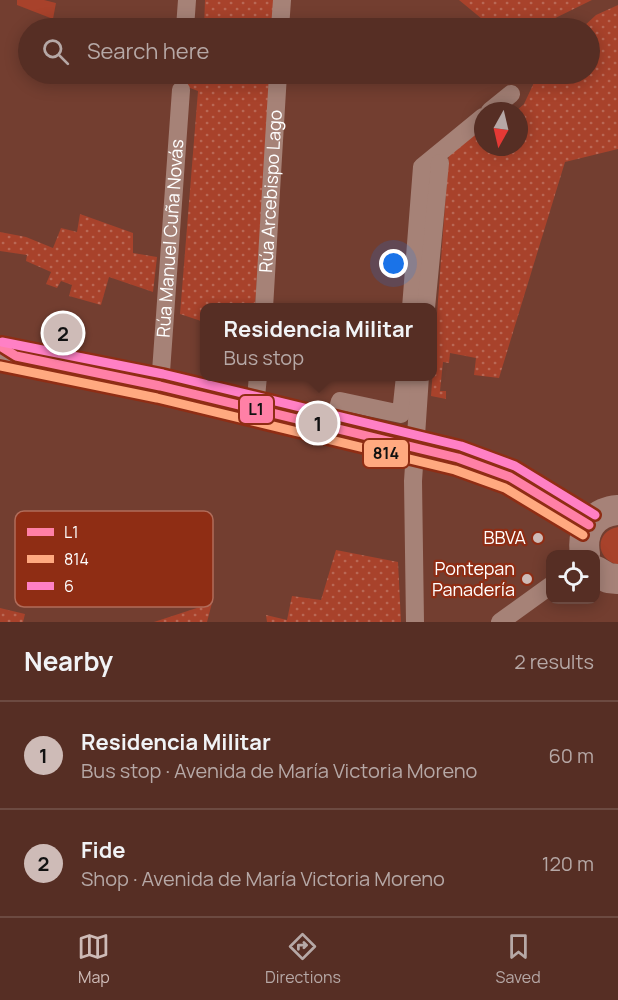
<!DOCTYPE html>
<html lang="en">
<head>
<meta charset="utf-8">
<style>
  :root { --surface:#562e24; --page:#5f3a31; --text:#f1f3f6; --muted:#b6a8a6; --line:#6c4a41; --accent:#cebbb7 }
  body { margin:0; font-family:Manrope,sans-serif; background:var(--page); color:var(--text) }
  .controls { position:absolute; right:18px; bottom:18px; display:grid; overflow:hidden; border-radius:12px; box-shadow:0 3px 15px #0003 }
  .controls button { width:54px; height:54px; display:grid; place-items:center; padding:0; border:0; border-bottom:2px solid var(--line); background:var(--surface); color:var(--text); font:30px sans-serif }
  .compass { position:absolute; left:474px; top:102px; width:54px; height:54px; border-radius:50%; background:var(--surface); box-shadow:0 3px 15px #0003; rotate:188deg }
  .you { position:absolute; left:394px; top:264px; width:21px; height:21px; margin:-15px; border:4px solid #fff; border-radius:50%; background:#1a73e8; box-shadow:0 0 0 9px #1a73e833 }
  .badge { display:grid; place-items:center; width:39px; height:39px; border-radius:50%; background:var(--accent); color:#111; font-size:20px; font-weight:700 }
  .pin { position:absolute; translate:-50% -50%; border:3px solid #fff; box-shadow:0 2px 6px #0006 }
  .popup { position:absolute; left:200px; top:303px; width:237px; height:78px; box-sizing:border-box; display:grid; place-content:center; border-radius:12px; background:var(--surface); filter:drop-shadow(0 2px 4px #0005); font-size:20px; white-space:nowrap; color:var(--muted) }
  .popup b { font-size:22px; color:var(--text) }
  .popup::after { content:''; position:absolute; left:50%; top:100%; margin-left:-12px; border:12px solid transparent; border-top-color:var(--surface) }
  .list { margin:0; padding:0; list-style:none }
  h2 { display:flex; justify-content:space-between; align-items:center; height:78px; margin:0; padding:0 24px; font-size:26px }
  h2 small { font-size:20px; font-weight:400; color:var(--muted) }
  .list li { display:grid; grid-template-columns:39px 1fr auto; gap:18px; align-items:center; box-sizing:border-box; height:108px; padding:0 24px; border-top:2px solid var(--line) }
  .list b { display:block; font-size:22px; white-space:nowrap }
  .list p { margin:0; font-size:20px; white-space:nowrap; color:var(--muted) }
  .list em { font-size:20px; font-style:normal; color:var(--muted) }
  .icon { flex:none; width:33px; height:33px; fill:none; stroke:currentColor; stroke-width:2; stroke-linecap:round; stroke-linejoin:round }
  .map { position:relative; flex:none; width:618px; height:622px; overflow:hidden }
  .search { position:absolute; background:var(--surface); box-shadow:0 3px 15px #0003; left:18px; right:18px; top:18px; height:66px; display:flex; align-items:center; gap:15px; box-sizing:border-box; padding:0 21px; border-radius:33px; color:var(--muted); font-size:22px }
  .sheet { height:294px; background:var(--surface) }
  nav { display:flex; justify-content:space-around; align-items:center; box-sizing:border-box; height:84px; border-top:2px solid var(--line); background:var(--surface); font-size:16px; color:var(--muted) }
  nav a { display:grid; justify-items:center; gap:3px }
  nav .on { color:var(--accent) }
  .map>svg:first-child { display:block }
  .grass { fill:url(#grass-dots) }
  .garden { fill:#a8422b }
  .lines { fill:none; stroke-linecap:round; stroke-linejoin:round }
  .minor { stroke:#a68277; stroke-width:18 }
  .trunk { stroke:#a68278; stroke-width:30 }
  .bus-1-casing { stroke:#8f2d14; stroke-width:14 }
  .bus-2-casing { stroke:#8f2d14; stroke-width:14 }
  .bus-3-casing { stroke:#8f2d14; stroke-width:14 }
  .bus-1 { stroke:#ff80a6; stroke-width:9 }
  .bus-2 { stroke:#ffa980; stroke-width:9 }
  .bus-3 { stroke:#ff80c5; stroke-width:9 }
  .poi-dot { fill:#cebbb7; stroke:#8f2d14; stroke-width:2 }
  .labels { text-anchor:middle; stroke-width:4.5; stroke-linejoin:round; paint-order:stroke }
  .street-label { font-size:18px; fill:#fff; stroke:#8f2d14 }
  .poi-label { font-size:18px; fill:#fff; stroke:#8f2d14; text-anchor:end }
  .key { fill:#8f2d14; stroke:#b16c5a; stroke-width:1.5 }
  .key-label { font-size:16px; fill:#fff }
  .line-badge { stroke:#8f2d14; stroke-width:2 }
  .pale-badge-label { font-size:16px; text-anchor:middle; font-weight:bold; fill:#111 }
</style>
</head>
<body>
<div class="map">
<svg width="618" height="622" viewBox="0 0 618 622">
  <defs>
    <pattern id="grass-dots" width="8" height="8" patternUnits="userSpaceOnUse" patternTransform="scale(1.5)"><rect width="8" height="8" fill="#a8422b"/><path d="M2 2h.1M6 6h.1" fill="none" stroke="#b96855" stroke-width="1.8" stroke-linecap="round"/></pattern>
  </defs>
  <rect width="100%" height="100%" fill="#733e30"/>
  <path class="grass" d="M205,0H274L273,28H204Z
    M459,0H592L535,28H493Z
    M618,5V149L565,162L499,378L474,375L476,358L450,353L449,363L443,362L440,391H446V399L431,396L449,151L483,124V147H519V111H499L504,107L516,111L524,104L538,74H590V28H582L596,15Z
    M154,74H189L197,77L198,74H271L255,307L204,308V322L180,314L198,91Z
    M80,214L133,233V253L157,257L153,292L109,277L101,305L69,296L72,285L61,281L57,288L46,284L51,272L26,261L27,255L0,251V232L26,237L53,248L61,228L77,232Z
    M336,550L398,562L401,622H267L266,615L287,620L292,596L321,600Z
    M212,603L207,622H154Z
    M0,608L25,614L23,622H0Z"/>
  <path class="garden" d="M17,0H44L56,3L53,19L17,5Z
    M618,527V564H616C595,558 595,531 618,527Z"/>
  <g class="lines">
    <g class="minor">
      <path d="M185,28L187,0"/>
      <path d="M280,28L282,0"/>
      <path d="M490,111L511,94"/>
      <path id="s1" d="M264,308L278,74"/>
      <path d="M411,308L422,167L483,117"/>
      <path d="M426,308L440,163"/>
      <path id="s2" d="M160,386L181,90"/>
      <path d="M255,408L258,376"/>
      <path d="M333,426L340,401L401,414L405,376"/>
      <path d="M415,622L413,481L420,376"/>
      <path d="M500,622L550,586"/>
    </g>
    <path class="trunk" d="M0,354L160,386L458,458L510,477L589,525
      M585,554C581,531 593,512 618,510
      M596,571L608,578L618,579"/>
    <defs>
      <path id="bus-1" d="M0,346L16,356L160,386L458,458L510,477L589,525"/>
      <path id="bus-2" d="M0,366L157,398L455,470L505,488L583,535"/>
      <path id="bus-3" d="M2,342L163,374L461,446L515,466L595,515"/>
    </defs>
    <use href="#bus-1" class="bus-1-casing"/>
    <use href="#bus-2" class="bus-2-casing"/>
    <use href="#bus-3" class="bus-3-casing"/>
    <use href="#bus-1" class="bus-1"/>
    <use href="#bus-2" class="bus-2"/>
    <use href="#bus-3" class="bus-3"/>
  </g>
  <g class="poi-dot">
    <circle cx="538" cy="538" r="6"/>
    <circle cx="527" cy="579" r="6"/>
  </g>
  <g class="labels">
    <g class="street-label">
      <text dy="6" stroke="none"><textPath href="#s1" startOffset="117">Rúa Arcebispo Lago</textPath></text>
      <text dy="6" stroke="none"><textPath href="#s2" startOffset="148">Rúa Manuel Cuña Novás</textPath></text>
    </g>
    <g class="poi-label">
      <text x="526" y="544">BBVA</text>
      <text x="515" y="575">Pontepan<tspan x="515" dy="21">Panadería</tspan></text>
    </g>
  </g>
  <rect x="15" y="511" width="198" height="96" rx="9" class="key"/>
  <rect x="27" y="528" width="27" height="8" fill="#ff80a6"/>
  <rect x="27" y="555" width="27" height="8" fill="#ffa980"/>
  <rect x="27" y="582" width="27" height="8" fill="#ff80c5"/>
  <g class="key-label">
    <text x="64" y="538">L1</text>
    <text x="64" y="565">814</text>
    <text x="64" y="592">6</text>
  </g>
  <g class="line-badge">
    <rect x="239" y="395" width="35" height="29" rx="6" fill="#ff80a6"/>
    <rect x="363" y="439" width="46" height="29" rx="6" fill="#ffa980"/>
  </g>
  <g class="pale-badge-label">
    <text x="256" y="415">L1</text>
    <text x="386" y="459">814</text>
  </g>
</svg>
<div class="controls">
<button><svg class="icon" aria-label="locate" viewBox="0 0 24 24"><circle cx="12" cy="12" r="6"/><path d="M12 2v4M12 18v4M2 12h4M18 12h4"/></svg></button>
</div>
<svg class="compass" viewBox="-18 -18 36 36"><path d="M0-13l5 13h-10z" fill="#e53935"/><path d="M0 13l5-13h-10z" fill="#b6a8a6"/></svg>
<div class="you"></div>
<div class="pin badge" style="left:318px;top:423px">1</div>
<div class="popup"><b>Residencia Militar</b>Bus stop</div>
<div class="pin badge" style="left:63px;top:333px">2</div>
<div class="search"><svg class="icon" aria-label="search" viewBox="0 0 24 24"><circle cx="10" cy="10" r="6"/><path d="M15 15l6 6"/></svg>Search here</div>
</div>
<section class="sheet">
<h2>Nearby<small>2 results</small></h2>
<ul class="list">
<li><span class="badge">1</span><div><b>Residencia Militar</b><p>Bus stop · Avenida de María Victoria Moreno</p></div><em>60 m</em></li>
<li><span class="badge">2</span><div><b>Fide</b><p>Shop · Avenida de María Victoria Moreno</p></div><em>120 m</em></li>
</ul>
</section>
<nav>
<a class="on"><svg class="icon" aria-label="map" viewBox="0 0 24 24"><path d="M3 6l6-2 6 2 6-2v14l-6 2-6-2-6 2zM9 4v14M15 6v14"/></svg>Map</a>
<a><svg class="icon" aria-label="directions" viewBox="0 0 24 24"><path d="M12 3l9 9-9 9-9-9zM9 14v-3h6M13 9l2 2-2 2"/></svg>Directions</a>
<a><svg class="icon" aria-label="saved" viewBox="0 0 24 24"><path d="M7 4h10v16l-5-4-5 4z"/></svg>Saved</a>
</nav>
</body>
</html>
